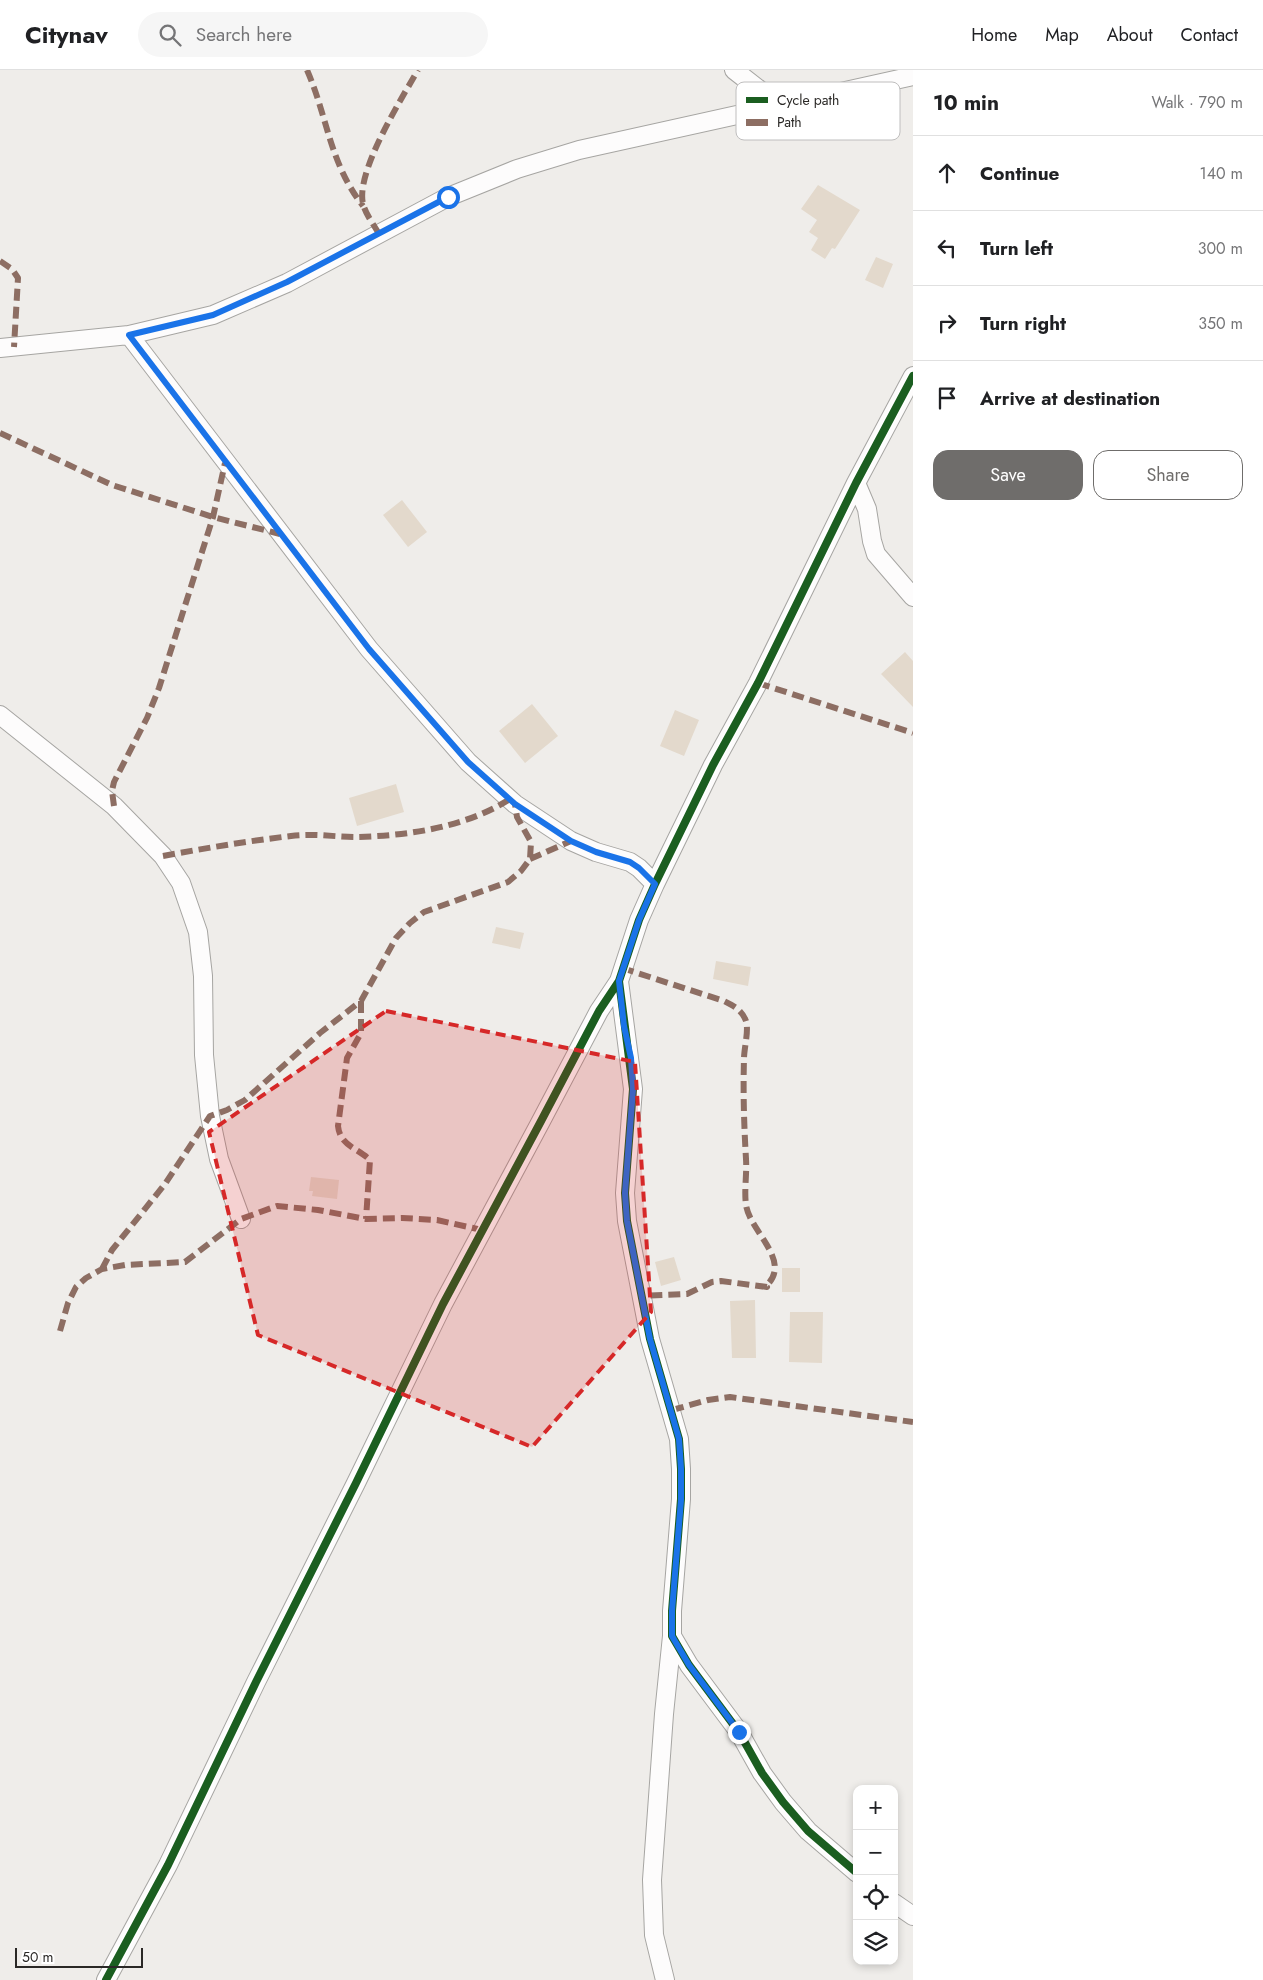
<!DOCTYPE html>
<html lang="en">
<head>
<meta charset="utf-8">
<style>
  :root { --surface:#fff; --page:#f6f6f6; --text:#202124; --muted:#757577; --line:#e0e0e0; --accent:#6f6d6b }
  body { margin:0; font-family:Jost,sans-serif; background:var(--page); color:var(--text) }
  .controls { position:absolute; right:15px; bottom:15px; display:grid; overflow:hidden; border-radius:10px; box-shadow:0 2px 8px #0003 }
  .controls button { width:45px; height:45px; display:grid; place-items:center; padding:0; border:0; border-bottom:1px solid var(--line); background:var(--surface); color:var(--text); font:25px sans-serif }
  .scale { position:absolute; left:15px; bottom:12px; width:128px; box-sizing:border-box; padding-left:5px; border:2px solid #2a2826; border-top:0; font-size:14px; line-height:18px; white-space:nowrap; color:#2a2826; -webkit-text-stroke:4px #fff; paint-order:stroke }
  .stop { position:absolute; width:15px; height:15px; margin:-11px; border:4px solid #1a73e8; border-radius:50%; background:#fff }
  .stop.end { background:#1a73e8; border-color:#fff; box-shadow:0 1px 5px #0008 }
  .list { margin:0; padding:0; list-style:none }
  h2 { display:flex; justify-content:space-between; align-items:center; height:65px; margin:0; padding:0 20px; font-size:21px }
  h2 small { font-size:16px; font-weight:400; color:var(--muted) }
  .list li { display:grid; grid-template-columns:32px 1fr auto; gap:15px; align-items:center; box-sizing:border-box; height:75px; padding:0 20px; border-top:1px solid var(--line) }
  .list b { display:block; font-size:19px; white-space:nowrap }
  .list em { font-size:16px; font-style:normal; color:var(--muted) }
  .actions { display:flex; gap:10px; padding:15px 20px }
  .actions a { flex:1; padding:11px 0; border:1px solid var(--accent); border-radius:15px; text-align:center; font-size:18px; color:var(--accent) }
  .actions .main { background:var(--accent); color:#fff }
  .icon { flex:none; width:28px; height:28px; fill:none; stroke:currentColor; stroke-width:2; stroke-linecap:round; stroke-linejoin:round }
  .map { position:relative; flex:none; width:913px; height:1910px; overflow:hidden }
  header { display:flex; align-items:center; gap:30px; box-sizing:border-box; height:70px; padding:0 25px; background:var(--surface); border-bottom:1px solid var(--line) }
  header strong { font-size:24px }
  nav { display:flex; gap:28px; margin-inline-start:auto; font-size:18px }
  .search { width:350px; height:45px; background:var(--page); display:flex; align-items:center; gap:12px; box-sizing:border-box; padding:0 18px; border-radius:28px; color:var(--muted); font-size:19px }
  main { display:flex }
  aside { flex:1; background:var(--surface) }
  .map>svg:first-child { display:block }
  .building { fill:#e3d9cc }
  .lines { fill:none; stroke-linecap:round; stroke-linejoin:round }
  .minor-casing { stroke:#a6a5a2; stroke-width:20 }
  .minor { stroke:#fdfcfc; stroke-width:18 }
  .quiet { stroke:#8d6e63; stroke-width:6; stroke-dasharray:12 6; stroke-linecap:butt }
  .cycleway-casing { stroke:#fff; stroke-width:11 }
  .cycleway { stroke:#1b5e20; stroke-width:8 }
  .route { stroke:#1a73e8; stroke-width:6 }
  .marked { fill:#d62828; fill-opacity:0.2; stroke:#d62828; stroke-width:4; stroke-dasharray:10 6; stroke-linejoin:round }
  .key { fill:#fff; stroke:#bfbebe; stroke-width:1 }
  .key-label { font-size:14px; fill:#2a2826 }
</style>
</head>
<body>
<header>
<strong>Citynav</strong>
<div class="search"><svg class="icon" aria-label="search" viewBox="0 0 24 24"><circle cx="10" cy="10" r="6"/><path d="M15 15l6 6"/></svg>Search here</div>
<nav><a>Home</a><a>Map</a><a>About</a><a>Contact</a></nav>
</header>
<main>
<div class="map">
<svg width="913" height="1910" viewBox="0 0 913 1910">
  <rect width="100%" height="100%" fill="#efedea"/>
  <path class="building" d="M818,115L860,140L835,179L832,178L825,189L811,180L818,168L809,162L817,150L801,139Z
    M876,187L893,194L883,218L865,210Z
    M402,430L427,462L408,477L383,445Z
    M905,582L913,591V637L881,604Z
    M532,634L558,666L525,693L499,661Z
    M675,640L699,650L684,686L660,676Z
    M396,714L404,742L357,756L349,728Z
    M496,857L524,863L520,879L492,873Z
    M716,891L751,897L748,916L713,909Z
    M311,1107L339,1110L337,1129L312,1126L313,1121H309Z
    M674,1187L681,1210L661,1216L655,1192Z
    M782,1198H800V1222H782Z
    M755,1230L756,1288H732L730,1231Z
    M790,1242H823L822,1293L789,1292Z"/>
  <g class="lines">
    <defs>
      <path id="minor" d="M734,0L779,35
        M129,265L369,579L468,692L515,734L571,771L596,782L630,792L639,798L655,814
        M0,278L129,265L213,245L287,213L448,127L517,99L579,80L913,6
        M856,413L867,439L872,471L876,484L913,527
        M0,645L114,736L163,786L181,813L198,862L203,906L204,985L210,1046L219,1089L241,1149
        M857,1803L808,1761L783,1732L762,1703L739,1662L689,1595L672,1566V1541L681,1429V1399L679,1369L650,1269L627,1151L625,1123L633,1019L619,911L639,850L655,814L713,695L758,613L856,413L913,306
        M894,1833L913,1846
        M106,1910L168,1795L256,1612L356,1413L443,1234L540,1053L599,941L619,911
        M665,1910L654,1865L652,1810L664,1644L672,1566"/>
    </defs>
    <use href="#minor" class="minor-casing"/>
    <use href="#minor" class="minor"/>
    <path class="quiet" d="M307,0C328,48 329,92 363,136
      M379,164C374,155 367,146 364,137C352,107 402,28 418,0
      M0,191L12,199L18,208L14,277
      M0,363L112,415L213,447L280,464
      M758,613L913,663
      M114,736L112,721L114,712L147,648L159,618L213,447L225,393
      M163,786C206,778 248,771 291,766C313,763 335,767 356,767C407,766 467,757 510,729
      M530,789L571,771
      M622,898L724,931C734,936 742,940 746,951C749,961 744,978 744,989C743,1022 744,1055 746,1089C747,1104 744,1120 746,1135C750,1162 793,1191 766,1216L767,1217L721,1211L712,1212L687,1224L641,1226
      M361,931V963L347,988L338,1056C340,1076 358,1078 370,1090L366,1149
      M102,1199L112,1180L165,1114L210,1046L227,1040L245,1030L320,963L361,931L396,868L410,853L424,842L508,812L521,801L530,789L531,772L517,747L515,734
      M60,1261L68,1233L76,1217L86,1208L102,1199L125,1195L185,1192L241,1149L277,1136L318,1140L366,1149L402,1148L437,1150L482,1160
      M672,1340L708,1330L730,1327L913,1352"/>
    <defs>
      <path id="cycleway" d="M857,1803L808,1761L783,1732L762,1703L739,1662L689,1595L672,1566V1541L681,1429V1399L679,1369L650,1269L627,1151L625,1123L633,1019L619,911L639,850L655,814L713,695L758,613L856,413L913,306
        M106,1910L168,1795L256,1612L356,1413L443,1234L540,1053L599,941L619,911"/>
    </defs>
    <use href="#cycleway" class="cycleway-casing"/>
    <use href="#cycleway" class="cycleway"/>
  </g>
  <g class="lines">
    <path class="route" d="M448,127L287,212L213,245L129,265L369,579L468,692L515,734L571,771L596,782L630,792L639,798L655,814L639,850L619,911L624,956L631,988L633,1019L625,1123L627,1151L650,1269L679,1369L681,1399V1430L672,1541V1566L689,1595L739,1662"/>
  </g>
  <path class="marked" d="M386,941L635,992L651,1242L532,1377L258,1265L209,1062Z"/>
  <rect x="736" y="12" width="164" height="58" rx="8" class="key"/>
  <rect x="746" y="27" width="22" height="6" fill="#1b5e20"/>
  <rect x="746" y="49" width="22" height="7" fill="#8d6e63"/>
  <g class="key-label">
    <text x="777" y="35">Cycle path</text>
    <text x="777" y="57">Path</text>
  </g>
</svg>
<div class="controls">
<button>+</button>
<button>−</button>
<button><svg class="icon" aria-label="locate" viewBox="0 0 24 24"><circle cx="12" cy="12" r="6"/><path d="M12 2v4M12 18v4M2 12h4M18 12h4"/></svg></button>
<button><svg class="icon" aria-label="layers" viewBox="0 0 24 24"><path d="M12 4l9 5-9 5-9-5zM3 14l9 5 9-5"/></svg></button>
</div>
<div class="scale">50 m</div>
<div class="stop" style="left:448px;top:127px"></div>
<div class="stop end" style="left:739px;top:1662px"></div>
</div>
<aside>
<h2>10 min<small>Walk · 790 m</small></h2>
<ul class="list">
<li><svg class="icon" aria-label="ahead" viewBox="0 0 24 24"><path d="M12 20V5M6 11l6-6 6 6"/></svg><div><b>Continue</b></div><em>140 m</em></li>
<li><svg class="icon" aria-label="left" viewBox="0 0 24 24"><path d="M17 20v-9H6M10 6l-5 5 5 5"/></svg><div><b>Turn left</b></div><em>300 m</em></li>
<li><svg class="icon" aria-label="right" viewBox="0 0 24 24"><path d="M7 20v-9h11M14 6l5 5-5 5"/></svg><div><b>Turn right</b></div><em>350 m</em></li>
<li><svg class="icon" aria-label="arrive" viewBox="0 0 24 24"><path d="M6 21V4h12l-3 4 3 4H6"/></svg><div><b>Arrive at destination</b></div></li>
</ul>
<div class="actions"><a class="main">Save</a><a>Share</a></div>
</aside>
</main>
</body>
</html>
